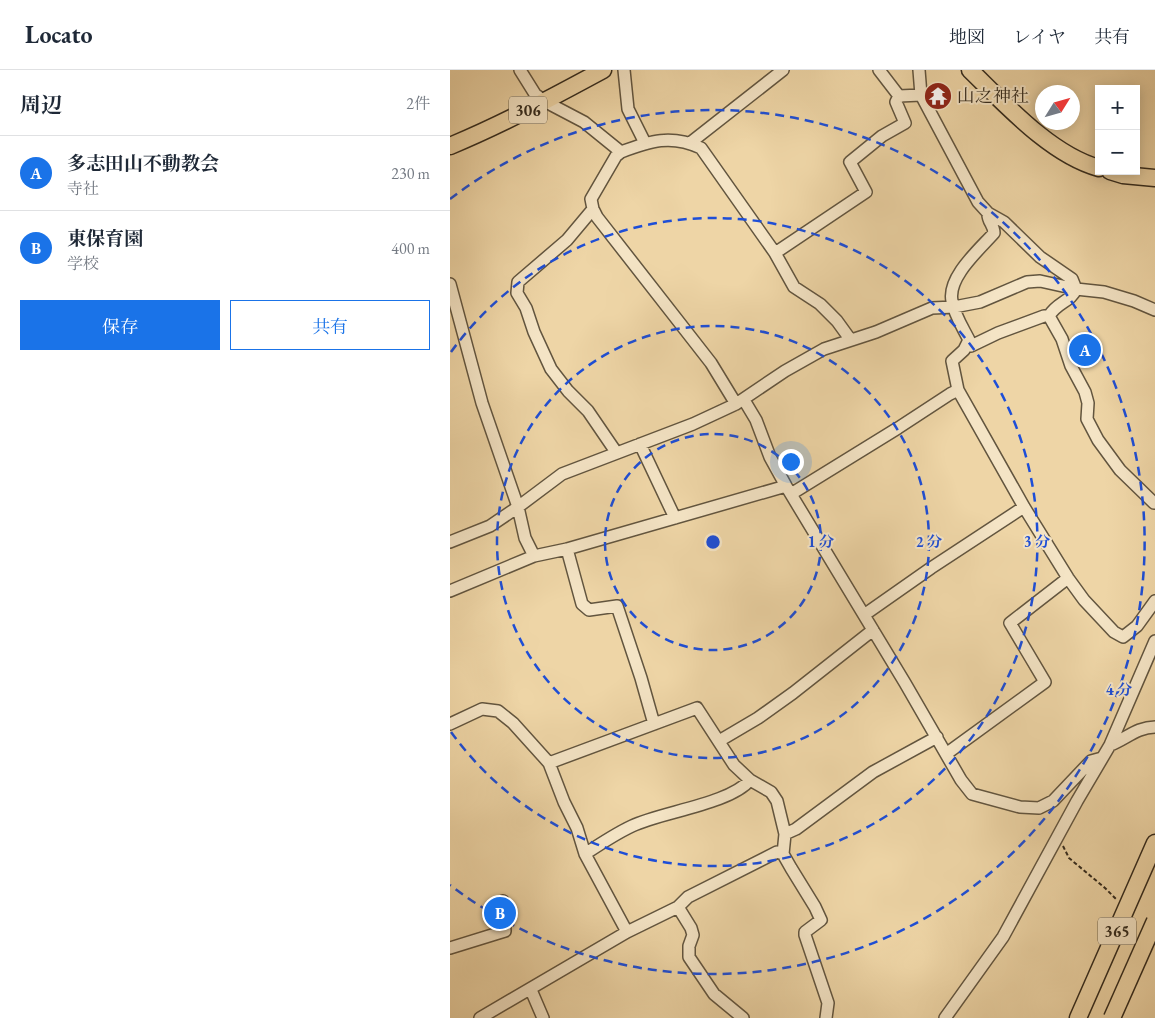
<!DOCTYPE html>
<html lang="ja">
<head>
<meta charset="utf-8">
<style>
  :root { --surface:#fff; --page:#f6f6f7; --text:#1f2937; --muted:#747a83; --line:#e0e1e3; --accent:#1a73e8 }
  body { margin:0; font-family:"EB Garamond","Noto Serif JP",serif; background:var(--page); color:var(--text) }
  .controls { position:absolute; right:15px; top:15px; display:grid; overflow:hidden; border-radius:0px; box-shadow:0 2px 12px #0003 }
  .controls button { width:45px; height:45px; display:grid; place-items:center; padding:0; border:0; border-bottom:1px solid var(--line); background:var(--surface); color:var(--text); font:25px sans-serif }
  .compass { position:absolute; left:585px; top:15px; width:45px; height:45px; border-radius:50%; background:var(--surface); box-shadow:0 2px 12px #0003; rotate:53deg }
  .you { position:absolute; left:340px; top:391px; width:18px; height:18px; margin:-12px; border:4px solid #fff; border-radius:50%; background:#1a73e8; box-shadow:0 0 0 8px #1a73e833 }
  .badge { display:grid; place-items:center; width:32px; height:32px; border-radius:50%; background:var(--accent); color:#fff; font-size:16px; font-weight:700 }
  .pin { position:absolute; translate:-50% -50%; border:2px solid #fff; box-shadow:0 1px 5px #0006 }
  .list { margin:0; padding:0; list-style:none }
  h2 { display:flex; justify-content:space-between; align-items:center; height:65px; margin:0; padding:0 20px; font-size:21px }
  h2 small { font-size:16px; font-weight:400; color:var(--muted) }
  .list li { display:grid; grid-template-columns:32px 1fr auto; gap:15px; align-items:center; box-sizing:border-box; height:75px; padding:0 20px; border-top:1px solid var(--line) }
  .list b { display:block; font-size:19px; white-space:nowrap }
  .list p { margin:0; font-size:16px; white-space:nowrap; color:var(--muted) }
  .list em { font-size:16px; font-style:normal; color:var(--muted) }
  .actions { display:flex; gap:10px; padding:15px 20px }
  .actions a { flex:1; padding:11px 0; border:1px solid var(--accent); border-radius:0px; text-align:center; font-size:18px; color:var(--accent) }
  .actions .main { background:var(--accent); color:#fff }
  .map { position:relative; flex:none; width:705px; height:948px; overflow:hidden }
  header { display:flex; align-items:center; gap:30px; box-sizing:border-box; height:70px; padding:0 25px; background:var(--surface); border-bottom:1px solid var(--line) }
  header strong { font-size:24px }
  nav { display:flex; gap:28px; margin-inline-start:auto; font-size:18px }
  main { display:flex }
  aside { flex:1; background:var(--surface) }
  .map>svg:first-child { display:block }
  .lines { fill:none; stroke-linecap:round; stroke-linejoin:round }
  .minor-casing { stroke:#62553f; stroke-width:14 }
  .highway-casing { stroke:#332a1d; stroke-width:19 }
  .path { stroke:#332a1d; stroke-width:2; stroke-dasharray:4 2.5; stroke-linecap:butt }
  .minor { stroke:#f4e4c5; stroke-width:11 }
  .highway { stroke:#eed5a6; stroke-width:16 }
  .highway-bridge-casing { stroke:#332a1d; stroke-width:19; stroke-linecap:butt }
  .highway-bridge { stroke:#eed5a6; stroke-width:16 }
  .wall { fill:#c88674; stroke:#332a1d }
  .shaded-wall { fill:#a26d5e; stroke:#332a1d }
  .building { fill:#e89c87; stroke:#332a1d }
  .ring { fill:none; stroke:#1d4ed8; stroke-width:2.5; stroke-dasharray:9 6 }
  .labels { text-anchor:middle; stroke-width:4; stroke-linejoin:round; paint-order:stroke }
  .shield { fill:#f4e4c5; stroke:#6d624f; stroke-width:1 }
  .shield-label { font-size:16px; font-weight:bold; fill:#332a1d }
  .poi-label { font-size:18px; fill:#332a1d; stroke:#f4e4c5; text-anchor:start }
  .centre { fill:#1d4ed8; stroke:#f4e4c5; stroke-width:2.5 }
  .ring-label { font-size:15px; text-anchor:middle; font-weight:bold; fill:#1d4ed8; stroke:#f4e4c5; stroke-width:4; stroke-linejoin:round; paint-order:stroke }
</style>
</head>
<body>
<header>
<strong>Locato</strong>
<nav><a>地図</a><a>レイヤ</a><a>共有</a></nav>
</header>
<main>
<aside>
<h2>周辺<small>2件</small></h2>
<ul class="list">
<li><span class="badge">A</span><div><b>多志田山不動教会</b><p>寺社</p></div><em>230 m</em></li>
<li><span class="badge">B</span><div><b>東保育園</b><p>学校</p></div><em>400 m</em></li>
</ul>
<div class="actions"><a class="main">保存</a><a>共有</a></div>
</aside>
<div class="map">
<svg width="705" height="948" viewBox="0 0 705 948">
  <rect width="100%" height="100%" fill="#eed5a6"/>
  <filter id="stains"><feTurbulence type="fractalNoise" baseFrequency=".004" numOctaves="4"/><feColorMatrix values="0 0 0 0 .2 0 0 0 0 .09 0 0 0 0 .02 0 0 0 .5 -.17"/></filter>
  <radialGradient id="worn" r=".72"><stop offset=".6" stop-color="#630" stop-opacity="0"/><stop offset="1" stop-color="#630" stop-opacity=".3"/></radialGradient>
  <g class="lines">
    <defs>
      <path id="minor" d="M70,0L85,24L94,31L134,52L171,82
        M174,0L178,39L195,73
        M429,0L449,26L471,25
        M469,0L471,25L528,132L538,143L554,152L590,187L622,209L626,219C621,232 607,232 599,246
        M240,73L333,0
        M143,139L117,170L68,212L67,223L76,238L84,262L101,299L118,321L138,341L166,382
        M538,143C537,151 544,155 544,163C530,179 497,207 502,231C504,244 513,258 519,270L514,280L502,291L508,320L574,437L618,508L634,530L664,562L673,567L687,556L705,531
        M325,183L416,122L400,92L432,66L455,53L446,32L449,26
        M0,214L32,333L68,437L75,468L84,486
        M517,274L521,276L548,263L594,246H599L612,269L621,296L635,322L638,333L637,349L648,370L670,400L704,433
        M294,330L306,350L320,387L336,416L455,613L511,710L522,724L570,737L589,738L603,731L641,691L652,688
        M286,334L261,293L147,147L143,139L141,129L166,86L171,82C200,71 221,64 251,78L325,183L344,217L370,234L387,251L400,269
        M190,374L225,448
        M341,424L448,358L500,324L508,320
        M0,472L40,456L68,437L112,404L243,354L286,334L335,301L374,279L426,262L482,238L504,237L530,232L577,212L590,211L626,219L654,222L684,231L705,240
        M117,479L132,534L139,540L167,536L191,608L204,654
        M0,521L84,486L117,479L336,416
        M414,545L481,498L574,437
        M0,654L32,639L48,641L63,653L99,693
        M269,671L308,648L343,623L423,560
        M660,675C676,669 687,657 705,657
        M496,684L595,612L560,553L618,508
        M335,764L346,759L423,702L487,667
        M135,784C150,774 165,764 182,756C211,742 280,734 300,710
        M228,837L241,858L243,865L239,876V887L264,924L293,948
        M177,862L135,784L127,758L114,732L99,693L247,638L284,695L300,710L321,722L327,731L335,764L333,784L341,798L365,837L371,850L355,862V865L378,933L376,948
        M0,878L55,861L53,831
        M81,920L93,948
        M30,948L177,862L228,837L238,827L327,782L333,784
        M495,948L553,867L627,731L660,675L705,571"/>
      <path id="highway" d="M520,0C555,34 601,85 649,98
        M0,76C53,54 103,27 153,0
        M660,101L673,105L705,108
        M628,948L705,773"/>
    </defs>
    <use href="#minor" class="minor-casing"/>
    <use href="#highway" class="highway-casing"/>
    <path class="path" d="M613,776L619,788L655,818L667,830"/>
    <use href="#minor" class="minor"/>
    <use href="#highway" class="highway"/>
    <defs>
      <path id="highway-bridge" d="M662,948L705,851"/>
    </defs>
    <use href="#highway-bridge" class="highway-bridge-casing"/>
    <use href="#highway-bridge" class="highway-bridge"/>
  </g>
  <path class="wall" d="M629,271L645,284L635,291L625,276Z"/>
  <path class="shaded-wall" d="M649,278L645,284L635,291L639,285Z"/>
  <path class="building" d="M638,264L649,278L639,285L629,271Z"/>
  <g class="ring">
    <circle cx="263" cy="472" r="108"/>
    <circle cx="263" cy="472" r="216"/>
    <path d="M1 282A324 324 0 1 1 1 662"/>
    <path d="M0 129A432 432 0 1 1 0 815"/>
  </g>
  <defs>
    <symbol id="temple-disc" viewBox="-11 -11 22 22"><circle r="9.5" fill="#8f2418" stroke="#f4e4c5"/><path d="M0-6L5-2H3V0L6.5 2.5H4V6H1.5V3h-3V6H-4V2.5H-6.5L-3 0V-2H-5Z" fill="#fff"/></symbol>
  </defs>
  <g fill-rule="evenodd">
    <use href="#temple-disc" x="472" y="10" width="32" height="32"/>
  </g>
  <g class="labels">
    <g class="shield">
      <rect x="59" y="26.5" width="38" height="27" rx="4"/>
      <rect x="648" y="847.5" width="38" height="27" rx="4"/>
    </g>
    <g class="shield-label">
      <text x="78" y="46">306</text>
      <text x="667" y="867">365</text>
    </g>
    <g class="poi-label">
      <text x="507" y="32">山之神社</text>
    </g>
  </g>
  <circle cx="263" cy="472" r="8" class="centre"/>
  <g class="ring-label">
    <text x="371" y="477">1 分</text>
    <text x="479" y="477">2 分</text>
    <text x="587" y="477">3 分</text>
    <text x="669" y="625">4 分</text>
  </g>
  <rect width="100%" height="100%" filter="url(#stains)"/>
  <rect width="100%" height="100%" fill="url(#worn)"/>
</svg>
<div class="controls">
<button>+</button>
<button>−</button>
</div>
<svg class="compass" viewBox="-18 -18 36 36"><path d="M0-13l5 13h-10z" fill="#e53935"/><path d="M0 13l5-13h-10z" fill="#747a83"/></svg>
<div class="you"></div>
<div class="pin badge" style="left:635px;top:280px">A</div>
<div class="pin badge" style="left:50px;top:843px">B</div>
</div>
</main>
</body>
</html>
